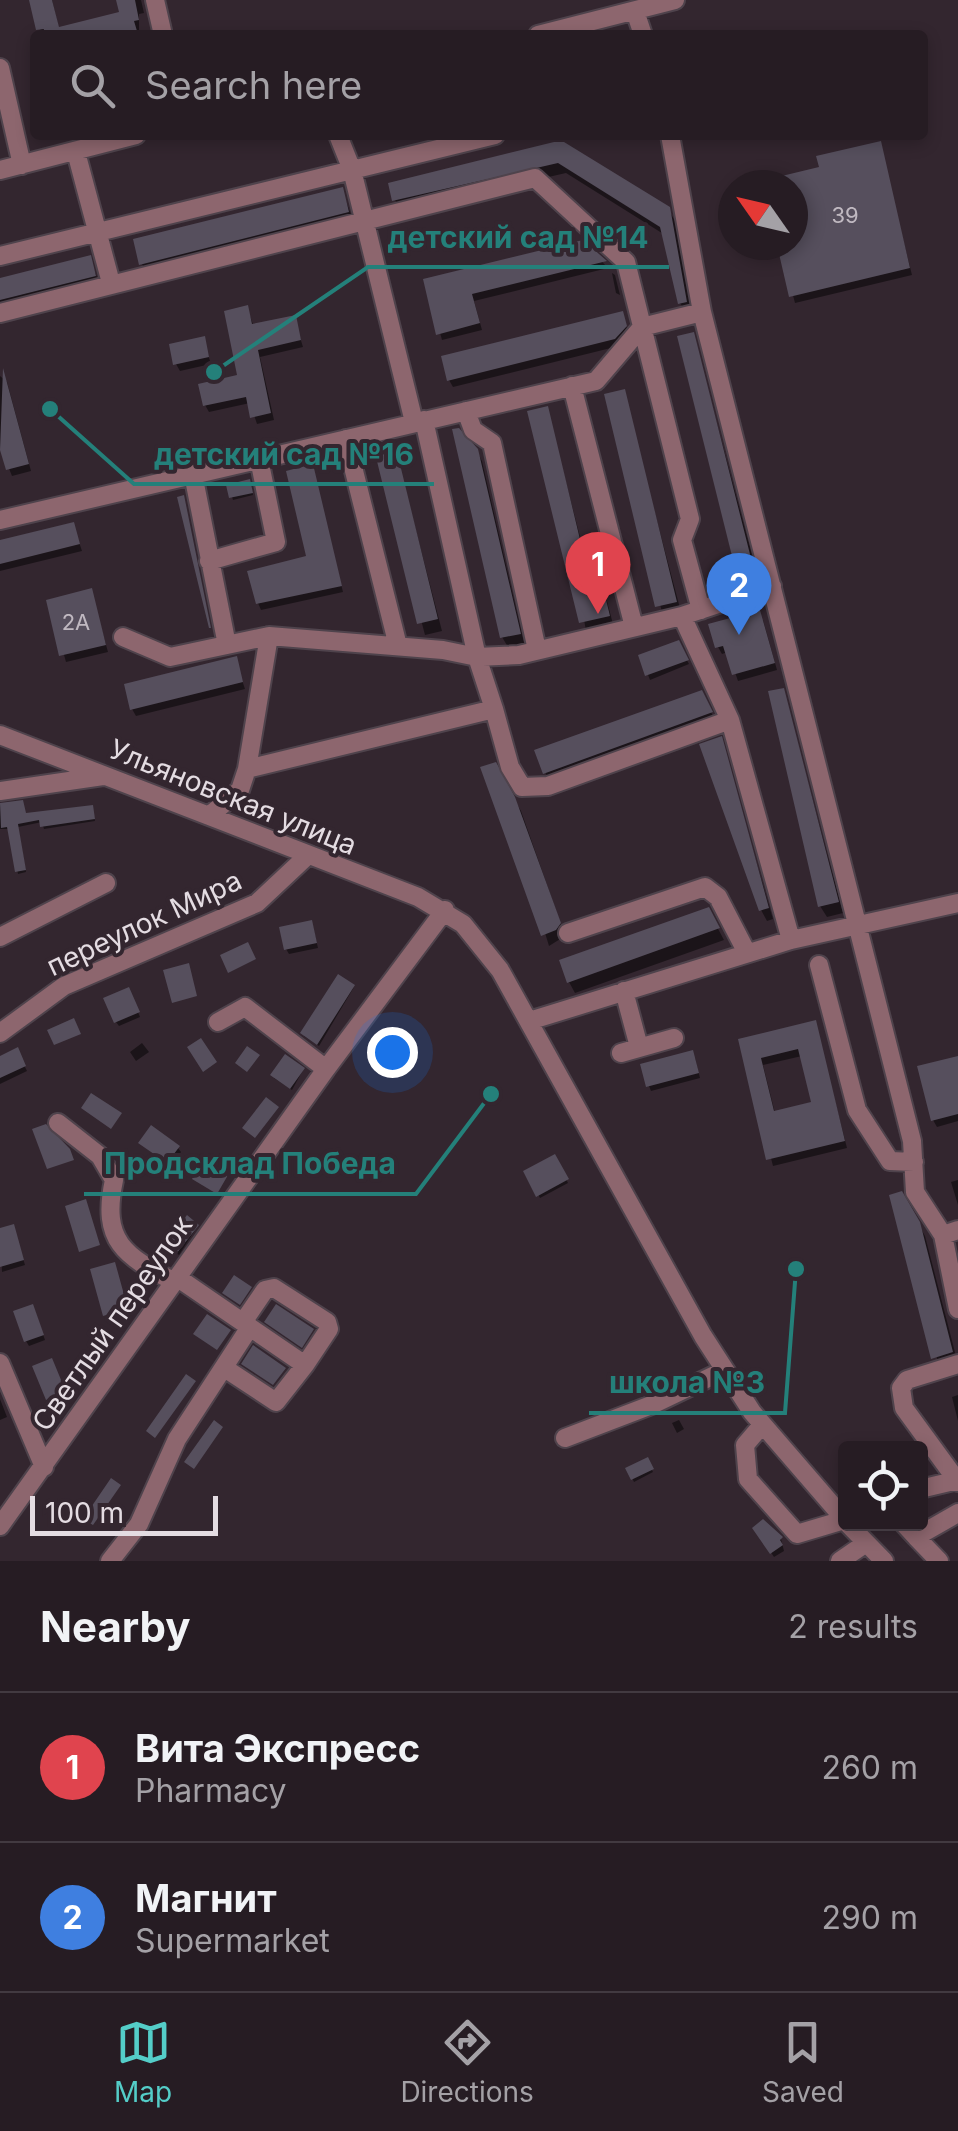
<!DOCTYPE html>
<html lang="en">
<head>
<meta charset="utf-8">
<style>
  :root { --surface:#261c23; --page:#2e252b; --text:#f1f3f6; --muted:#a4a1a6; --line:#423a41; --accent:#54cdc8 }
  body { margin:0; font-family:Inter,sans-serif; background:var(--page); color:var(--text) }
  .controls { position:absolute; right:30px; bottom:30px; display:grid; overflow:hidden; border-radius:10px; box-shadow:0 5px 15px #0003 }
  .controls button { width:90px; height:90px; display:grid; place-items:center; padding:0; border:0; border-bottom:2px solid var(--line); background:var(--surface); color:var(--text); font:50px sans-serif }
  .compass { position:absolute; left:718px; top:170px; width:90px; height:90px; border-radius:50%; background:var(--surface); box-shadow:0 5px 15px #0003; rotate:304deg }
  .scale { position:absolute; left:30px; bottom:25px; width:188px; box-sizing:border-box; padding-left:10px; border:5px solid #e4dce2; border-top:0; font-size:28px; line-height:35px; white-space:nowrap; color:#e4dce2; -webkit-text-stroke:8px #33262f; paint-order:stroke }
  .you { position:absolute; left:392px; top:1052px; width:35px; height:35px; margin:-25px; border:8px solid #fff; border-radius:50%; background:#1a73e8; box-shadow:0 0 0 15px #1a73e833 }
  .badge { display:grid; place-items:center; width:65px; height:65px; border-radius:50%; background:var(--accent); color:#fff; font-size:32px; font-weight:700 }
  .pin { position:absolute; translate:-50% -82px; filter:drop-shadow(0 2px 5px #0008) }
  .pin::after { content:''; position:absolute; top:52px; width:35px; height:30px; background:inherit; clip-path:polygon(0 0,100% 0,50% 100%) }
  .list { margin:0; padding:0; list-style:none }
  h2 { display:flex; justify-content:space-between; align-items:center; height:130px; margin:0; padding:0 40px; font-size:42px }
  h2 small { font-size:32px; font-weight:400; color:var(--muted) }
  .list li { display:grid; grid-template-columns:65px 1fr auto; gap:30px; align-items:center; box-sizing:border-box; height:150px; padding:0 40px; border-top:2px solid var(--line) }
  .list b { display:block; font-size:38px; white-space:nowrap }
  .list p { margin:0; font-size:32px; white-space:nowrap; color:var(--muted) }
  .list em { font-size:32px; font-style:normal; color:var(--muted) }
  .icon { flex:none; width:55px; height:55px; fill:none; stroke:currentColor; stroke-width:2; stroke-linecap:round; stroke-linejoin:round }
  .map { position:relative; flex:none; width:958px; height:1561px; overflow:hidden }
  .search { position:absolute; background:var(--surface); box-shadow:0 5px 15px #0003; left:30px; right:30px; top:30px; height:110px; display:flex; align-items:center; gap:25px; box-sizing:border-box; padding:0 35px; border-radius:10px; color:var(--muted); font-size:38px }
  .sheet { height:430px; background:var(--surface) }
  nav { display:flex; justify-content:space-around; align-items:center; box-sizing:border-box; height:140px; border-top:2px solid var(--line); background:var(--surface); font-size:28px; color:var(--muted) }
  nav a { display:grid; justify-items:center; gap:5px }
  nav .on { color:var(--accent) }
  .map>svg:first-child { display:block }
  .shadow { fill:#0007; fill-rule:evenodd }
  .building { fill:#564f5d; fill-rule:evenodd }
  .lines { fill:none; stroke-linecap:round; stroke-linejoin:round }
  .minor-casing { stroke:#4f434c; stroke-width:22 }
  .minor { stroke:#8d666e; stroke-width:18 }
  .labels { text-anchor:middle; stroke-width:8; stroke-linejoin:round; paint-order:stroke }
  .number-label { font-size:22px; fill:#c0b9c1 }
  .street-label { font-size:28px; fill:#e4dce2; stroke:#33262f }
  .leader { fill:none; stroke:#24807a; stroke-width:4 }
  .callout-dot { fill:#24807a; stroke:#33262f; stroke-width:4 }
  .callout-label { font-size:30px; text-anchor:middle; font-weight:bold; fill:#24807a; stroke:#33262f; stroke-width:8; stroke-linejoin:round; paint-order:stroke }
</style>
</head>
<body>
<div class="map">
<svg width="958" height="1561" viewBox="0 0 958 1561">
  <rect width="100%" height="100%" fill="#33262f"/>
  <path class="shadow" d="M31,0H52L59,29L122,14L119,0H141L144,13L139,14V35H42Z
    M879,144L912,275L795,303L780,245H793V185H766L822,169Z
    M563,145L668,209L675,221L692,313L687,314L680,303L665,235L566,173L401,211L395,200Z
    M342,190L354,223L148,275L142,264Z
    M583,242L608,268L474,301L482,330L442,340L426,281Z
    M89,258L101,287L0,312V281Z
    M612,273L615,275L620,295L616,293Z
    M247,308L254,327L294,318L303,347L260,357L274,420L257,424L250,403L209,412L205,405L240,377Z
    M622,314L629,334L619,346L453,387L449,380Z
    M693,334L761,589L747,593L741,583Z
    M203,339L211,364L180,371L176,364Z
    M0,376L7,382L31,471L12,476L0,446Z
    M623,392L681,612L663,616L607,396Z
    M547,409L592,583L599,582L604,590L613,624L586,631Z
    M394,446L442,631L425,635L377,451Z
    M476,450L482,461L524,643L508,647L502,637Z
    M312,467L343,592L261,610L258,603L309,558Z
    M251,485L253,495L233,500L229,487Z
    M73,524L82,551L0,571V543Z
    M91,591L108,652L66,662L49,601Z
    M763,620L777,670L738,681L728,652L722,654L718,647L712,626Z
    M678,643L689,664L650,680L641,656Z
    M235,659L245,689L136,716L132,709Z
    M783,690L843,913L827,917L820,906Z
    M707,704L717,724L551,783L545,772Z
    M720,739L773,919L767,921L761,910Z
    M494,765L521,811L565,936L549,946Z
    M22,803L25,815L93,810L95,821L44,829L42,822L18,827L26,872L18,874L10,829H0V805Z
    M708,910L724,940L575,993L569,982Z
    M313,927L318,948L289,954L286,949Z
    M354,987L319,1046L304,1036Z
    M131,995L140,1017L119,1026L116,1022Z
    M815,1023L847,1148L773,1166L741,1041ZM802,1056L814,1104L775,1113L763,1065Z
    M142,1043L149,1052L136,1061L130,1052Z
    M17,1051L27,1071L0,1084V1058Z
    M695,1058L700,1078L651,1091L649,1086Z
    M958,1058V1121L937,1127L933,1120Z
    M303,1070L292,1090L274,1078Z
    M141,1143L178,1148L181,1152L171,1167Z
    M555,1157L568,1183L540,1198L526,1172Z
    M958,1180V1205L951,1182Z
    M901,1194L925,1236L958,1364L940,1369L892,1197Z
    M197,1227L179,1255L168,1246Z
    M0,1231L15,1232L25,1265L2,1272Z
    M116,1270L128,1314L108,1320L106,1315Z
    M35,1311L45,1340L29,1346L26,1341Z
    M958,1395V1421L952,1397Z
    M0,1399L7,1417L0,1420Z
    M679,1420L684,1429L677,1433L672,1423Z
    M647,1460L653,1472L634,1482L628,1469Z
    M755,1528L781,1539L784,1551L774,1557Z"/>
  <path class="building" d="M29,0H52L59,27L119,12L116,0H135L139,20L134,21L137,31L121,35H42L44,29L36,30Z
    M881,141L910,268L789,297L777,245H793V185H762L761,181L819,167L816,156Z
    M554,142H564L670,207L687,302L678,304L660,227L558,163L392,201L388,183Z
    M343,187L349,212L139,265L133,239Z
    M583,240L607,261L472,294L480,323L436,335L423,279Z
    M91,255L96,276L0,300V278Z
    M248,305L252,324L296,315L301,340L258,350L271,413L250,418L246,397L203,406L198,384L237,375L224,311Z
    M623,311L627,326L615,339L447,381L441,356Z
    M694,332L756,578L739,584L677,336Z
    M205,336L209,357L173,365L169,344Z
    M3,368L29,464L6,470L0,450Z
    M625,389L677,602L655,607L604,394Z
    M548,406L590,581L601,579L610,616L579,623L527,411Z
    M459,428L478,449L521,634L500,638L452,429Z
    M395,444L438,619L417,624L374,449Z
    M313,464L342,586L256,604L247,571L306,556L286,471Z
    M250,479L253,493L229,498L226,485Z
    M184,495L211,628H209L177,497Z
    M74,522L80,544L0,564V540Z
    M92,588L106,645L59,656L46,600Z
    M760,610L775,663L732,675L723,646L715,648L708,624Z
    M679,640L689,660L645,676L638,655Z
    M237,656L243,682L130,710L124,684Z
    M784,688L839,902L818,907L768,691Z
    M702,690L713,712L543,774L534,750Z
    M722,736L769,908L759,911L699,744Z
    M496,762L515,797L561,923L556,930L541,936L480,767Z
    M23,800L26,813L93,805L95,819L40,827L39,820L18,824L26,870L15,872L7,827L1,828L0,803Z
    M709,907L720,928L567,983L559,960Z
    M312,920L317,943L284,950L279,927Z
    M248,942L256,959L228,973L220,955Z
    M189,963L197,996L172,1003L163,970Z
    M338,974L355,985L317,1045L300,1033Z
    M129,987L140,1012L114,1023L103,998Z
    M74,1018L81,1034L54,1045L47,1030Z
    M816,1020L845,1141L766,1160L738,1039ZM798,1049L811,1102L774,1111L761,1058Z
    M201,1038L217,1062L203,1072L187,1047Z
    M247,1046L260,1055L247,1072L235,1063Z
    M18,1047L26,1066L0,1078V1056Z
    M693,1050L699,1073L646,1087L640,1064Z
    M285,1054L305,1068L290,1089L270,1075Z
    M958,1056V1114L931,1121L917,1066Z
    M91,1093L122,1113L111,1129L81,1108Z
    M266,1097L279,1107L255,1138L242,1128Z
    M46,1124L70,1149L74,1160L47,1169L32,1129Z
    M151,1125L180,1146L167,1163L138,1143Z
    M555,1154L569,1179L536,1197L523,1171Z
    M203,1160L228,1175L217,1194L192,1179Z
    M902,1191L920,1222L953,1352L931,1359L889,1195Z
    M86,1199L100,1245L79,1252L65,1206Z
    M187,1215L199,1225L176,1254L164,1244Z
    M14,1224L24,1260L0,1267V1228Z
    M115,1262L128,1309L103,1316L90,1269Z
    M234,1275L252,1287L240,1305L222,1293Z
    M33,1304L44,1335L24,1342L13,1311Z
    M276,1304L314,1329L302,1348L264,1322Z
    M207,1314L231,1330L217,1350L193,1334Z
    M253,1345L286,1368L273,1385L241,1364Z
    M52,1358L66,1392L46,1400L32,1366Z
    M186,1374L196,1381L155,1438L146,1431Z
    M214,1420L223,1427L194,1469L184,1462Z
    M648,1457L654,1469L631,1480L625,1468Z
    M111,1478L121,1485L93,1525L83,1519Z
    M763,1519L783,1537L780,1540L783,1545L770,1554L752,1528Z"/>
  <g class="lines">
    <defs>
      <path id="minor" d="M155,0L163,35
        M635,11L643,35
        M538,35L675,0
        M0,68L22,165
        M338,135L352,170L414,422
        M670,135L702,312L912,1141L915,1192L943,1235
        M76,152L111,283
        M0,170L136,135
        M0,256L495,135
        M0,313L535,178L626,262L690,519L682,540L701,610
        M572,386L634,627
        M466,411L473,430L492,443L537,650
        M346,439L398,646
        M193,474L227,645
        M0,520L596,381L642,327L702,312
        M209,561L276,542L259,459
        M682,616L730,720L791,940
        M123,637L170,657L269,636
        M494,709L510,767L522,787L548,786L730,720
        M0,735L418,897L463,924L500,970L703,1336L752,1412L846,1521
        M247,769L494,709L477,657L424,420
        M0,791L103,776
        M209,816L240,790L247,769L269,636L443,650L477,657L519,655L682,616L772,586
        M568,933L705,887L718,897L747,953
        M0,937L106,883
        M819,965L857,1110L890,1161L914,1162
        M624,991L639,1047
        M529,1021L791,940L958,903
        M218,1022L245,1007L326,1069
        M0,1033L64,986L257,903L306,857
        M621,1053L674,1038
        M58,1123L100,1156L114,1180C101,1241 124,1256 175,1282
        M958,1230L943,1235L958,1309
        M178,1278L305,1365L276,1402L229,1371
        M243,1322L265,1290L274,1288L327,1322L329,1329L305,1365
        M0,1363L44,1467
        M958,1364L907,1380L901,1388L904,1408L958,1482
        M762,1425L745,1445L748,1479L797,1534L844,1520
        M565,1438L654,1404L725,1370
        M920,1489L958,1480
        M848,1524L884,1561
        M904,1524L916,1537L958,1513
        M0,1526L326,1069L445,910
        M916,1537L939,1561
        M110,1561L139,1524L177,1439L250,1327
        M840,1561L866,1543"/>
    </defs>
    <use href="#minor" class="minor-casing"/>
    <use href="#minor" class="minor"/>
  </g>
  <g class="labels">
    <g class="number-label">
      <text x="845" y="223">39</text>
      <text x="76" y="630">2А</text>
    </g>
    <g class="street-label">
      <text transform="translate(233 797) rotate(22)" y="10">Ульяновская улица</text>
      <text transform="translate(144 923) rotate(-25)" y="10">переулок Мира</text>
      <text transform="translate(112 1323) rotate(-55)" y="10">Светлый переулок</text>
    </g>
  </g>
  <path class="leader" d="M214 372L368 267H669M50 409L134 484H434M491 1094L416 1194H84M796 1269L785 1413H589"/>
  <g class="callout-dot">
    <circle cx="214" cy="372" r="10"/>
    <circle cx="50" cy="409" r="10"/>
    <circle cx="491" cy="1094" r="10"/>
    <circle cx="796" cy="1269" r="10"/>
  </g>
  <g class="callout-label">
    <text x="518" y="248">детский сад №14</text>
    <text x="284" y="465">детский сад №16</text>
    <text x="250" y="1174">Продсклад Победа</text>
    <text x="687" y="1393">школа №3</text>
  </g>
</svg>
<div class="controls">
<button><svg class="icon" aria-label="locate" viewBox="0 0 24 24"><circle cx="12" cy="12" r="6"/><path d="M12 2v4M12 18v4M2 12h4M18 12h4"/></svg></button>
</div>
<svg class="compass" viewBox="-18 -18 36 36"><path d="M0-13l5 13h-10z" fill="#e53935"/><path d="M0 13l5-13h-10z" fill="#a4a1a6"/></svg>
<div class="scale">100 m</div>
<div class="you"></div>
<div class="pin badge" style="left:598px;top:614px;background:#e0444e">1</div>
<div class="pin badge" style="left:739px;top:635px;background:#3f7fe0">2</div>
<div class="search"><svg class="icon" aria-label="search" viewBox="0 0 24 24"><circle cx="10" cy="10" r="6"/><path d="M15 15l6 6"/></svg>Search here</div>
</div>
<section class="sheet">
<h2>Nearby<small>2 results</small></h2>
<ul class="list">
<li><span class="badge" style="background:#e0444e">1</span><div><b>Вита Экспресс</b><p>Pharmacy</p></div><em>260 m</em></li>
<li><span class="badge" style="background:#3f7fe0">2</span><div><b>Магнит</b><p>Supermarket</p></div><em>290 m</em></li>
</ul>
</section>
<nav>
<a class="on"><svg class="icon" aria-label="map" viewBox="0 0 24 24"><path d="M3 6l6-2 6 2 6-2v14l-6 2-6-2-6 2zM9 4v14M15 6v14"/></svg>Map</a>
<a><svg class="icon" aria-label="directions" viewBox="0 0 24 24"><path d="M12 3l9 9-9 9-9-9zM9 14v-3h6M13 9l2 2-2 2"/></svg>Directions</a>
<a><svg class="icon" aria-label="saved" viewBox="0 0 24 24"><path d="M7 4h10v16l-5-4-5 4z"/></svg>Saved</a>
</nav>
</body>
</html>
